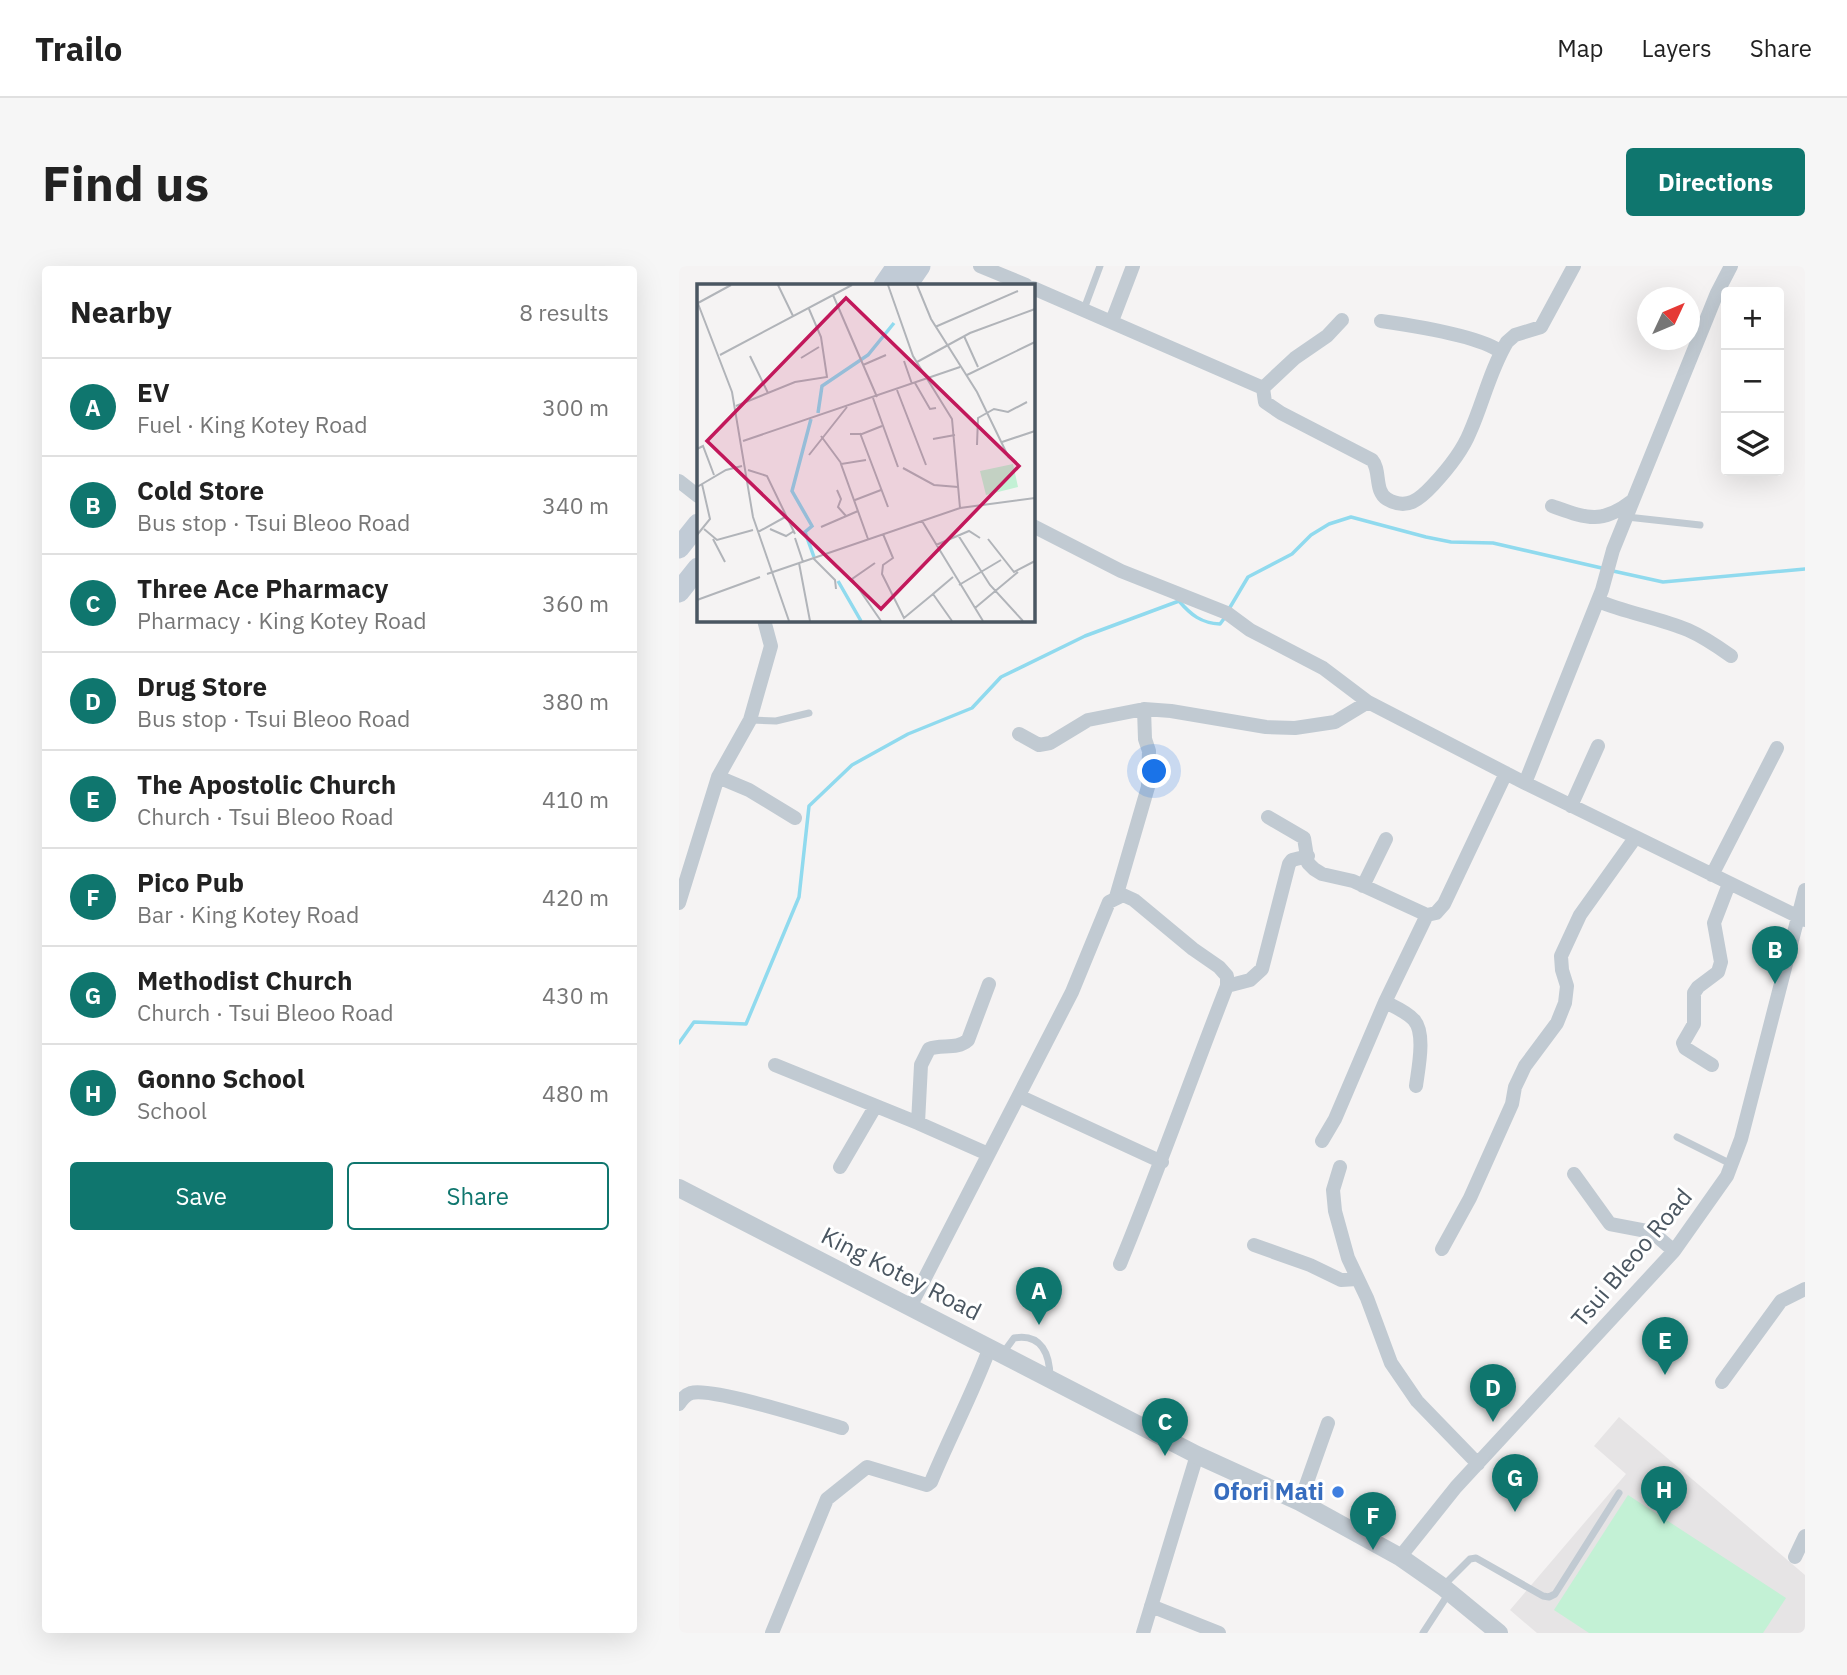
<!DOCTYPE html>
<html lang="en">
<head>
<meta charset="utf-8">
<style>
  :root { --surface:#fff; --page:#f6f6f6; --text:#222; --muted:#767676; --line:#e0e0e0; --accent:#0f766e }
  body { margin:0; font-family:"IBM Plex Sans",sans-serif; background:var(--page); color:var(--text) }
  .controls { position:absolute; right:21px; top:21px; display:grid; overflow:hidden; border-radius:7px; box-shadow:0 7px 28px #0002 }
  .controls button { width:63px; height:63px; display:grid; place-items:center; padding:0; border:0; border-bottom:2px solid var(--line); background:var(--surface); color:var(--text); font:35px sans-serif }
  .compass { position:absolute; left:958px; top:21px; width:63px; height:63px; border-radius:50%; background:var(--surface); box-shadow:0 7px 28px #0002; rotate:46deg }
  .you { position:absolute; left:476px; top:506px; width:24px; height:24px; margin:-18px; border:5px solid #fff; border-radius:50%; background:#1a73e8; box-shadow:0 0 0 10px #1a73e833 }
  .badge { display:grid; place-items:center; width:46px; height:46px; border-radius:50%; background:var(--accent); color:#fff; font-size:23px; font-weight:700 }
  .pin { position:absolute; translate:-50% -58px; filter:drop-shadow(0 2px 4px #0008) }
  .pin::after { content:''; position:absolute; top:37px; width:24px; height:21px; background:inherit; clip-path:polygon(0 0,100% 0,50% 100%) }
  .list { margin:0; padding:0; list-style:none }
  h2 { display:flex; justify-content:space-between; align-items:center; height:91px; margin:0; padding:0 28px; font-size:30px }
  h2 small { font-size:23px; font-weight:400; color:var(--muted) }
  .list li { display:grid; grid-template-columns:46px 1fr auto; gap:21px; align-items:center; box-sizing:border-box; height:98px; padding:0 28px; border-top:2px solid var(--line) }
  .list b { display:block; font-size:26px; white-space:nowrap }
  .list p { margin:0; font-size:23px; white-space:nowrap; color:var(--muted) }
  .list em { font-size:23px; font-style:normal; color:var(--muted) }
  .actions { display:flex; gap:14px; padding:21px 28px }
  .actions a { flex:1; padding:16px 0; border:2px solid var(--accent); border-radius:7px; text-align:center; font-size:24px; color:var(--accent) }
  .actions .main { background:var(--accent); color:#fff }
  .icon { flex:none; width:38px; height:38px; fill:none; stroke:currentColor; stroke-width:2; stroke-linecap:round; stroke-linejoin:round }
  .map { position:relative; flex:none; width:1126px; height:1367px; overflow:hidden; border-radius:7px }
  header { display:flex; align-items:center; gap:42px; box-sizing:border-box; height:98px; padding:0 35px; background:var(--surface); border-bottom:2px solid var(--line) }
  header strong { font-size:33px }
  nav { display:flex; gap:38px; margin-inline-start:auto; font-size:24px }
  .intro { display:flex; align-items:center; justify-content:space-between; box-sizing:border-box; height:168px; padding:0 42px }
  h1 { margin:0; font-size:49px }
  .button { padding:18px 32px; border-radius:7px; background:var(--accent); color:#fff; font-size:24px; font-weight:700 }
  main { display:flex; gap:42px; padding:0 42px }
  aside { flex:1; background:var(--surface); border-radius:7px; box-shadow:0 7px 28px #0002 }
  .map>svg:first-child { display:block }
  .education { fill:#e6e4e5 }
  .green { fill:#c3f1d5 }
  .lines { fill:none; stroke-linecap:round; stroke-linejoin:round }
  .stream { stroke:#90daee; stroke-width:3.5 }
  .service { stroke:#c1cad2; stroke-width:7 }
  .minor { stroke:#c1cad2; stroke-width:14 }
  .tertiary { stroke:#c1cad2; stroke-width:18 }
  .secondary { stroke:#c1cbd6; stroke-width:21 }
  .shop-dot { fill:#3f7fe0; stroke:#fff; stroke-width:2.5 }
  .labels { text-anchor:middle; stroke-width:6; stroke-linejoin:round; paint-order:stroke }
  .street-label { font-size:24px; fill:#4a5661; stroke:#fff }
  .shop-label { font-size:24px; font-weight:bold; fill:#366cbe; stroke:#fff; text-anchor:end }
  .inset-river { fill:none; stroke:#90daee; stroke-width:3.5 }
  .inset-road { fill:none; stroke:#b1b4b9; stroke-width:2 }
  .view { fill:#c2185b; fill-opacity:0.15; stroke:#c2185b; stroke-width:3.5 }
  .inset-edge { fill:none; stroke:#4a5661; stroke-width:3.5 }
</style>
</head>
<body>
<header>
<strong>Trailo</strong>
<nav><a>Map</a><a>Layers</a><a>Share</a></nav>
</header>
<div class="intro"><h1>Find us</h1><a class="button">Directions</a></div>
<main>
<aside>
<h2>Nearby<small>8 results</small></h2>
<ul class="list">
<li><span class="badge">A</span><div><b>EV</b><p>Fuel · King Kotey Road</p></div><em>300 m</em></li>
<li><span class="badge">B</span><div><b>Cold Store</b><p>Bus stop · Tsui Bleoo Road</p></div><em>340 m</em></li>
<li><span class="badge">C</span><div><b>Three Ace Pharmacy</b><p>Pharmacy · King Kotey Road</p></div><em>360 m</em></li>
<li><span class="badge">D</span><div><b>Drug Store</b><p>Bus stop · Tsui Bleoo Road</p></div><em>380 m</em></li>
<li><span class="badge">E</span><div><b>The Apostolic Church</b><p>Church · Tsui Bleoo Road</p></div><em>410 m</em></li>
<li><span class="badge">F</span><div><b>Pico Pub</b><p>Bar · King Kotey Road</p></div><em>420 m</em></li>
<li><span class="badge">G</span><div><b>Methodist Church</b><p>Church · Tsui Bleoo Road</p></div><em>430 m</em></li>
<li><span class="badge">H</span><div><b>Gonno School</b><p>School</p></div><em>480 m</em></li>
</ul>
<div class="actions"><a class="main">Save</a><a>Share</a></div>
</aside>
<div class="map">
<svg width="1126" height="1367" viewBox="0 0 1126 1367">
  <rect width="100%" height="100%" fill="#f5f3f3"/>
  <path class="education" d="M940,1151L1126,1309V1367H858L831,1344L947,1208L915,1180Z"/>
  <path class="green" d="M949,1229L1107,1332L1084,1367H910L875,1344Z"/>
  <g class="lines">
    <path class="stream" d="M934,305L984,316L1126,303
      M550,343L569,311L613,288L632,269L650,258L672,251L747,271L772,276L814,277L927,303
      M0,777L15,756L67,758L120,631L130,540L173,499L229,468L293,442L322,411L406,370L500,335C512,349 522,357 541,358L547,350"/>
    <path class="service" d="M405,43L421,0
      M948,251L1021,259
      M72,454L97,455L130,447
      M998,871L1052,898
      M324,1087L335,1072C363,1067 371,1089 371,1112
      M764,1320L791,1293L797,1292L864,1330L870,1331L876,1328L940,1227
      M744,1367L770,1327"/>
    <path class="minor" d="M301,0L347,19
      M354,22L584,122L586,136L602,147L693,194C702,204 695,225 708,233C728,245 741,233 754,219C768,204 783,186 791,166C804,137 811,104 828,76L836,69L862,61L895,0
      M433,55L454,0
      M702,55C730,59 801,70 822,86
      M584,122L616,92L648,70L663,54
      M0,215L19,230
      M873,240C907,252 922,259 953,235
      M354,260L442,305L548,347L571,364L644,402L689,436L846,517L1126,654
      M919,335C948,347 980,352 1009,364C1025,371 1038,380 1052,390
      M340,468L360,479L371,477L409,454L465,443L492,445L587,461L616,462L656,456L689,436
      M39,511L70,524L116,552
      M846,517L923,324L934,284L1038,27L1052,0
      M892,540L919,480
      M589,551L625,572L629,597L635,603L643,608L674,615L748,649
      M1033,609L1098,482
      M684,620L707,573
      M437,631L469,521L470,485L466,473L465,443
      M0,637L39,511L71,454L92,380L85,354
      M548,720L571,714L583,703L610,598L613,594L629,590
      M706,736C716,741 728,746 735,754C747,767 739,804 737,820
      M96,799L239,857L309,888
      M1033,799L1006,782L1004,777L1015,758V727L1019,721L1039,706L1042,696L1035,657L1050,618
      M340,830L483,896
      M239,857L242,799L250,783C262,778 278,784 289,774L310,718
      M643,875L656,853L706,736L748,649L757,647L765,638L827,507
      M161,901L196,841
      M661,901L654,924L656,945L669,992L688,1032L712,1097L738,1135L799,1198
      M895,908L931,958L973,966L995,985
      M575,979L631,999L662,1014L678,1013
      M763,983L791,932L833,838L836,821L846,800L878,757L886,737L888,720L883,704L882,690L901,649L956,572
      M231,1041L393,726L430,636L444,629L455,634L514,683L540,701L548,710V720C512,812 479,906 441,998
      M1043,1116L1102,1035L1126,1023
      M0,1138C3,1133 6,1129 12,1127C33,1121 136,1154 163,1162
      M621,1236L649,1157
      M721,1291L777,1221L995,985L1048,910L1062,873L1126,624
      M1116,1291L1126,1270
      M472,1340L540,1367
      M93,1367L148,1233L188,1201L248,1219L252,1216C271,1170 294,1127 311,1081
      M464,1367L518,1189"/>
    <path class="tertiary" d="M0,922L518,1189L621,1236L721,1291L764,1321L820,1367"/>
    <path class="secondary" d="M205,19L218,0
      M228,19L241,0
      M0,282L19,258
      M0,326L19,302"/>
  </g>
  <circle class="shop-dot" cx="659" cy="1226" r="7"/>
  <g class="labels">
    <g class="street-label">
      <text transform="translate(953 992) rotate(-50)" y="8">Tsui Bleoo Road</text>
      <text transform="translate(222 1008) rotate(27)" y="8">King Kotey Road</text>
    </g>
    <g class="shop-label">
      <text x="645" y="1234">Ofori Mati</text>
    </g>
  </g>
  <g transform="translate(18 18)">
    <rect width="338" height="338" fill="#f5f3f3"/>
    <path d="M316,180L321,203L289,211L283,187Z" fill="#c3f1d5"/>
    <path class="inset-river" d="M121,129L125,102L171,71L197,39M114,135L95,207L115,242L108,248L117,273M141,297L164,337"/>
    <path class="inset-road" d="M81,1L96,32M191,1L216,72L255,135L263,224M220,1L234,35L280,108L312,174M136,11L180,113M0,17L35,108L56,233L92,337M1,19L34,1M238,43L321,7M267,52L281,83M23,71L155,1M53,72L71,109M104,74L122,63M207,77L215,100M220,78L273,49L338,25M166,81L189,71M270,91L338,58M218,99L233,125L239,124M200,106L229,181M176,114L201,183M39,122L98,98L130,93L124,53L112,25M163,149L191,223M153,150H165L185,142M124,152L144,179M236,155L258,151M46,157L263,83M305,158L338,147M280,161L281,134L297,125L311,128L330,118M0,165L6,162L17,191M112,171L150,123M169,176L144,180L171,255M206,184L237,201L261,203M51,186L70,192L98,250M0,203L29,186L45,182M140,206L144,215L141,223L149,232M158,216L184,206M225,237L286,337M124,243L161,227M7,245L20,256L56,246M73,245L89,252L97,247M61,248L90,232M186,250L196,274L186,281L185,290L207,334L236,310M0,251L13,235L5,200M261,251L293,301L326,337M98,254L106,278M16,255L28,278M291,255L317,288L338,277M239,261L272,247L283,254M116,274L138,296L139,305M102,279L113,337M178,279L155,295L184,337M70,290L263,224L338,214M262,301L304,276M0,316L63,293M278,324L321,288M255,337L236,310L256,293"/>
    <path class="view" d="M149,14L322,182L184,325L10,157Z"/>
    <rect width="338" height="338" class="inset-edge"/>
  </g>
</svg>
<div class="controls">
<button>+</button>
<button>−</button>
<button><svg class="icon" aria-label="layers" viewBox="0 0 24 24"><path d="M12 4l9 5-9 5-9-5zM3 14l9 5 9-5"/></svg></button>
</div>
<svg class="compass" viewBox="-18 -18 36 36"><path d="M0-13l5 13h-10z" fill="#e53935"/><path d="M0 13l5-13h-10z" fill="#767676"/></svg>
<div class="you"></div>
<div class="pin badge" style="left:360px;top:1059px">A</div>
<div class="pin badge" style="left:1096px;top:718px">B</div>
<div class="pin badge" style="left:486px;top:1190px">C</div>
<div class="pin badge" style="left:814px;top:1156px">D</div>
<div class="pin badge" style="left:986px;top:1109px">E</div>
<div class="pin badge" style="left:694px;top:1284px">F</div>
<div class="pin badge" style="left:836px;top:1246px">G</div>
<div class="pin badge" style="left:985px;top:1258px">H</div>
</div>
</main>
</body>
</html>
